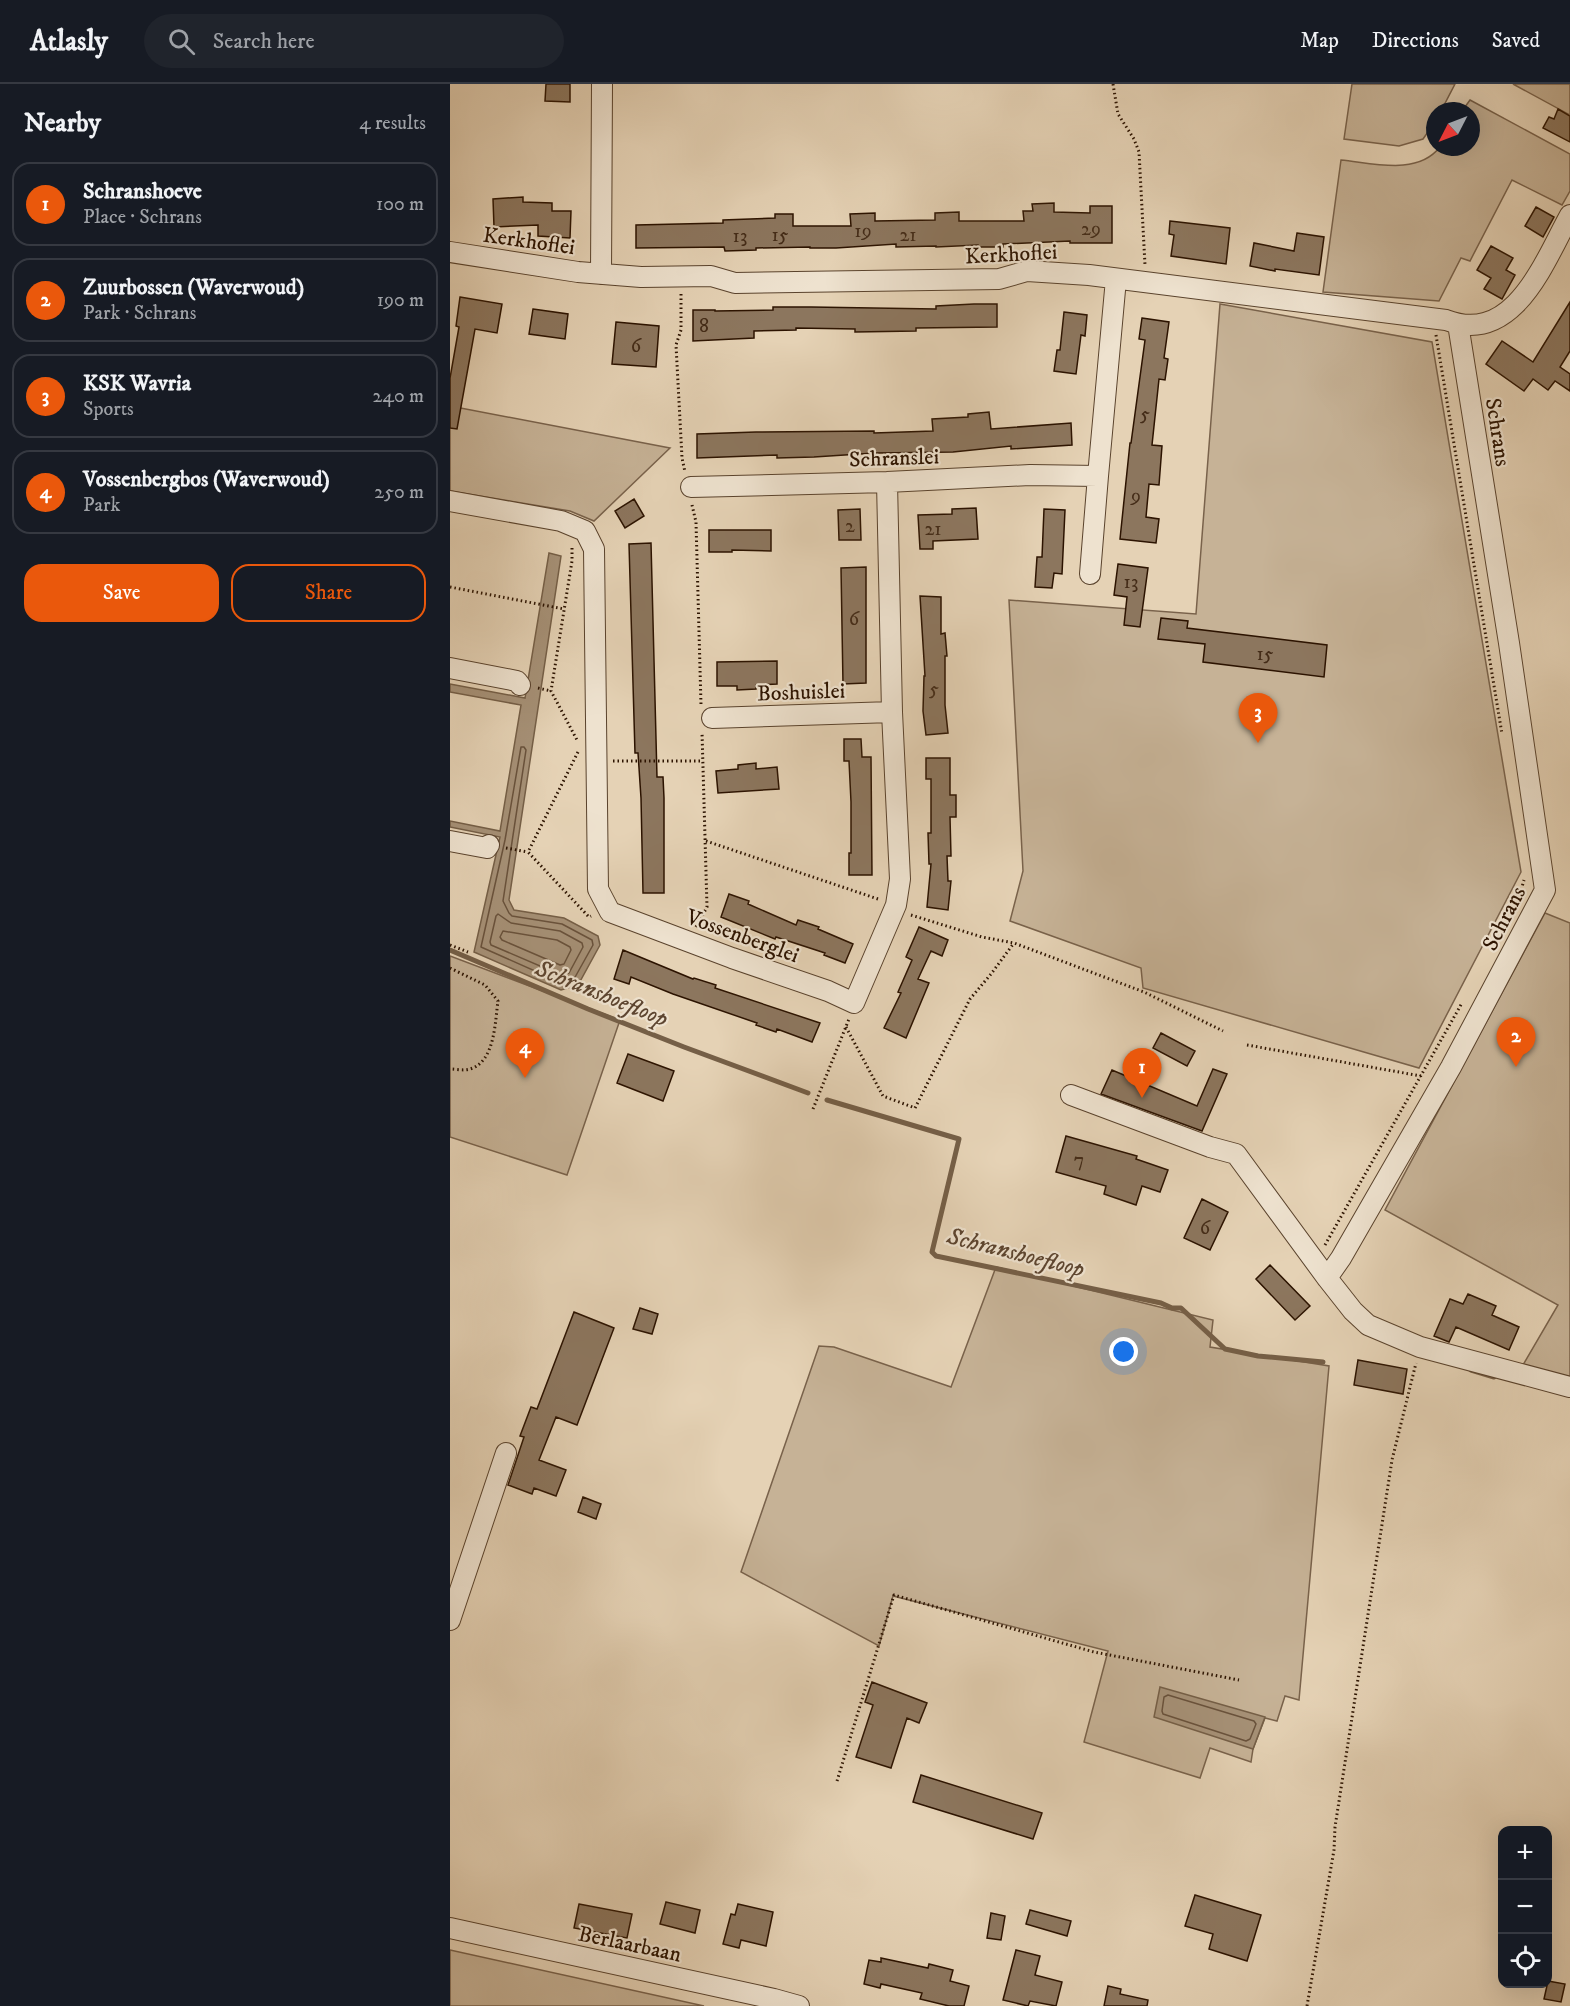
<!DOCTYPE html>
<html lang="en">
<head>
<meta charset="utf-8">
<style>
  :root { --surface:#171b24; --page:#20242c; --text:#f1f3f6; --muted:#9ea1a6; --line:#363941; --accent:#ea580c }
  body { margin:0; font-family:"IM FELL DW Pica",serif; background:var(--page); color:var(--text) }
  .controls { position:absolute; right:18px; bottom:18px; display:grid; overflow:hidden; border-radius:12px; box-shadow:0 6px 24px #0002 }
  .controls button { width:54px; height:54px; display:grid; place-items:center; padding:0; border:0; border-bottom:2px solid var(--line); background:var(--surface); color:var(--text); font:30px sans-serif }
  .compass { position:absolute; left:976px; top:18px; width:54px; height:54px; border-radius:50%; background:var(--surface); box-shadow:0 6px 24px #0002; rotate:228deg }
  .you { position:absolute; left:674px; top:1268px; width:21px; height:21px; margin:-15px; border:4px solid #fff; border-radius:50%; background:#1a73e8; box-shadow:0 0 0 9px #1a73e833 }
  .badge { display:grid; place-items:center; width:39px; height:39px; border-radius:50%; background:var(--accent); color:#fff; font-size:20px; font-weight:700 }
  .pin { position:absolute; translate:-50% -50px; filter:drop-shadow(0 2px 3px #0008) }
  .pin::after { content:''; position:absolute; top:32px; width:21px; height:18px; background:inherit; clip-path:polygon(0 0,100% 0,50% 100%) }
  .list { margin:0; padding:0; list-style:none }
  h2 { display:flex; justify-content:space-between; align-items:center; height:78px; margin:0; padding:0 24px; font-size:26px }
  h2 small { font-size:20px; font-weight:400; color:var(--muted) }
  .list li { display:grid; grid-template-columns:39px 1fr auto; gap:18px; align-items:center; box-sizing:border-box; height:84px; margin:0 12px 12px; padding:0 12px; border:2px solid var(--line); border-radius:18px }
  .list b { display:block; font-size:22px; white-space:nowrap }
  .list p { margin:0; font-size:20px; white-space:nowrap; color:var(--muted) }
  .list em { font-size:20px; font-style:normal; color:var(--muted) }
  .actions { display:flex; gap:12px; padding:18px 24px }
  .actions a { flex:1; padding:14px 0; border:2px solid var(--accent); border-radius:18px; text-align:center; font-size:21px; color:var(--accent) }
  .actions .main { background:var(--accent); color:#fff }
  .icon { flex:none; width:33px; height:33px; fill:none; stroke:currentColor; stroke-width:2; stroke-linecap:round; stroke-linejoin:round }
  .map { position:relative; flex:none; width:1120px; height:1922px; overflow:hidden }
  header { display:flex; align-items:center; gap:36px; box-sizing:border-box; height:84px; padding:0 30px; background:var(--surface); border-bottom:2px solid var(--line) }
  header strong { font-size:28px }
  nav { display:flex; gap:33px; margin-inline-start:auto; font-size:21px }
  .search { width:420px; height:54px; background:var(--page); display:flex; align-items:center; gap:15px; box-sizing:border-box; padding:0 21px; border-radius:33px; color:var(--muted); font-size:22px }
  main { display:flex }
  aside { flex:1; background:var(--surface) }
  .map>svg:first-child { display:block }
  .green { fill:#c6b296; stroke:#79624b; stroke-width:1.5 }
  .water { fill:#a69177; stroke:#755f47; stroke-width:1.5 }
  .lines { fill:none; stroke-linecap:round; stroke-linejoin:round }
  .shore { stroke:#69523c; stroke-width:1.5 }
  .stream { stroke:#755f47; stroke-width:5 }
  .building { fill:#8c765e; stroke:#2c1300; stroke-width:1.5 }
  .minor-casing { stroke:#5a432d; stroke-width:22 }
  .path { stroke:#2c1300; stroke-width:3; stroke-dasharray:1.5 3; stroke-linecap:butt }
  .minor { stroke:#eee2cf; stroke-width:20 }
  .labels { text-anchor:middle; stroke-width:4.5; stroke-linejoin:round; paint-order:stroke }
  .number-label { font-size:20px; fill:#442c18 }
  .street-label { font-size:22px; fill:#2c1300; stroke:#eee2cf }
  .water-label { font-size:24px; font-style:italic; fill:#5d4530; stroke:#eee2cf }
</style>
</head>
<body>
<header>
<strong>Atlasly</strong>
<div class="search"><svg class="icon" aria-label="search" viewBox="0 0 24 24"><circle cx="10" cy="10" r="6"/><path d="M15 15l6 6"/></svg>Search here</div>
<nav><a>Map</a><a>Directions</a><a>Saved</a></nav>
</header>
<main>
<aside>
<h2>Nearby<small>4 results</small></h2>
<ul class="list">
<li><span class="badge">1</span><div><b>Schranshoeve</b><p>Place · Schrans</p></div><em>100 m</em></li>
<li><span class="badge">2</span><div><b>Zuurbossen (Waverwoud)</b><p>Park · Schrans</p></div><em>190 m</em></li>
<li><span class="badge">3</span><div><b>KSK Wavria</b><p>Sports</p></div><em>240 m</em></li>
<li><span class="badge">4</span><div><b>Vossenbergbos (Waverwoud)</b><p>Park</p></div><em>250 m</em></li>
</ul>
<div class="actions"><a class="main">Save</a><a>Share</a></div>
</aside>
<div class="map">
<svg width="1120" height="1922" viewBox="0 0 1120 1922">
  <rect width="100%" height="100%" fill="#e5d2b5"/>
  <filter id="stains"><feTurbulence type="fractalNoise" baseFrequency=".00333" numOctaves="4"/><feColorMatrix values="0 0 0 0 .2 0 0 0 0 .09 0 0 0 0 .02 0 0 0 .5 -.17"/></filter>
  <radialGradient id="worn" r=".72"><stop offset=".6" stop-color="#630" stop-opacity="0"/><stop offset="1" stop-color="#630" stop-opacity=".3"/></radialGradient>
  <path class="green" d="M902,0H1005L991,27H985V38L973,55L949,62L894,55Z
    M1063,0H1120V31Z
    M1020,16L1120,70V107L1112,121L1062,96L1020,177L1011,174L989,217L873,208L891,76C923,79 967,92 990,63H1021V27H1012Z
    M770,220L982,258L1071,788L969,984L693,904L691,884L560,837L573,787L559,516L746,530Z
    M0,322L220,364L144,437L120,427L0,407Z
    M1095,829L1120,839V1293L1073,1281L1108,1221L935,1126Z
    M0,872L170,936L117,1091L0,1053Z
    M546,1183L763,1236L760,1263L879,1282L849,1616L835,1612L827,1637L815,1634L803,1665L801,1678L760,1664L750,1694L634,1658L658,1567L443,1512L429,1562L291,1488L369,1262L384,1263L501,1303Z
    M0,1866L254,1922H0Z"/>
  <path class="water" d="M99,469L111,472L59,816L64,826L114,834L148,852L150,861L128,901L111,906L24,868L50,753L0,743V737L50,747L71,621L0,608V600L75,614Z
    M710,1603L815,1633L803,1665L704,1633Z"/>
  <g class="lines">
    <path class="shore" d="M71,663H74L76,666L53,817L59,829L62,832L112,840L142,856L143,861L124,895L112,899L31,863L55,756Z
      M48,830L61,839L110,847L132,859L133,863L119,889L111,891L41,861L40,858L46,832Z
      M53,847L107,856L120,863L121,866L114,880L110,881L52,856L50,853Z
      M718,1611L804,1637L806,1640L800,1655L796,1657L713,1630L712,1627L714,1613Z"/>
    <path class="stream" d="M0,866L138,925L234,963L358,1009
      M377,1016L509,1055L482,1168L486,1172L711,1219L722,1224H731L775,1265L808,1272L873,1278
      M1021,1286L1044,1293"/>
  </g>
  <path class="building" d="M96,0H120V18L95,17Z
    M1108,25L1120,32V58L1093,44L1099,33L1104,35Z
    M73,113V118L102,119V127H121L120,154L88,152V141L44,143L43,115Z
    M604,119V128L640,129V122H662V159H620V157L553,160V163H528V161L486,163V162L446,163V160L386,164H360V163L306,164V166L275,167L274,163L186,164V141L273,139V136L325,134V130H343V142H401L400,130L425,129V137L485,136V129L509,128V137H574L573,127H583L582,120Z
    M1086,123L1104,133L1093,153L1075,142Z
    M720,137L780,144L776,180L721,172L724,151L719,150Z
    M847,149L874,153L869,191L825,185V187L800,182L804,159L844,167Z
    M1041,162L1063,174L1056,186L1065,191L1052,215L1034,205L1041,194L1027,186Z
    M10,213L52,220L47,249L25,245L7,345L0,344V294L9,243L6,242Z
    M1120,218V267L1110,283L1120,290V307L1105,297L1098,306L1083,295L1074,307L1036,280L1052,257L1083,278Z
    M524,220H547V243L466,244V247L405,248V245L346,244V246L304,247V254L243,257V226H265V227L323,226V223H361L486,225V222Z
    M83,225L118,230L115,255L79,250Z
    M614,228L637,231L635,252L631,251L626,290L604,287L607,266H610Z
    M692,234L719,238L714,274L718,275L715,296L709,295L702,361L712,362L709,401L699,400L696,433L709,435L706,459L670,455L680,359H681L695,256L689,255Z
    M166,238L209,242L206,283L162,280Z
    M539,328L541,345L621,339L622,361L561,365V362L503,368L425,369L364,373L327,374V371L247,374V350L306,348L424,347V349L483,347L482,335L518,333V330Z
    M184,415L194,432L175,444L165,427Z
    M526,424L528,455L483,457V465H470L468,431L502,430V425Z
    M410,425L411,456H389L388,426Z
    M594,425L615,426L612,490L604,489L602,504L585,503L587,473H592Z
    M259,446H321V467L282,466V468H259Z
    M201,459L207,693H213L214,714V809H193L191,714L188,669H185L179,460Z
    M668,480L698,484L690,543L674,541L677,513L664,511Z
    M416,483V599L393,600L391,484Z
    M470,512L491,513V550L495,549L497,572H495V621L498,649L476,651L473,627L474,592H475Z
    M711,534L738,537L737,544L877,561L874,593L753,578L755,560L708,555Z
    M327,577V600L306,601V605L287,606V602H267V578Z
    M394,655H411L412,673H421L422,791H399V769H401V718L399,677H394Z
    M476,674H500V711H506V733H500L501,772H497L498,797H501L498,826L477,823L481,780H479L478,749H481V695H476Z
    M306,679V685L327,683L329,705L268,709L266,687L288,685V681Z
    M279,810L299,817L298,820L346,841L348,836L369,843L368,845L403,860L395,879L374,871L375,869L326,853L325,855L271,833Z
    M469,843L498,856L492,872L481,867L468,895L479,899L456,954L434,944L451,909L448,908L462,876L456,873Z
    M173,866L243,895L244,894L266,901L265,904L370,939L362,958L327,945L326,948L306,941L307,939L223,910L181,893L179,900L164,895Z
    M711,949L745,967L737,982L703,964Z
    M178,970L224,987L213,1017L167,999Z
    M763,985L777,990L752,1047L651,1010L662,986L747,1022Z
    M616,1052L687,1072L686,1075L718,1086L710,1108L692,1102L686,1121L654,1110L656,1102L606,1088Z
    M752,1115L778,1128L760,1166L734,1154Z
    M820,1181L860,1222L845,1236L806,1195Z
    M1018,1210L1046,1222L1042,1231L1069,1243L1059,1266L1006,1243L999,1258L984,1252L1000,1215L1013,1220Z
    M190,1224L208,1230L202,1250L183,1245Z
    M124,1228L164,1244L127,1341L106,1333L89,1376L116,1386L106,1412L84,1404L82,1410L58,1401L74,1353L70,1352L81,1323L87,1325Z
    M908,1276L957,1285L953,1310L904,1301Z
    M133,1413L151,1420L146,1435L128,1428Z
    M422,1598L477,1619L469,1639L457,1634L441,1684L406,1673L423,1621L415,1618Z
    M471,1691L592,1729L583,1755L463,1718Z
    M745,1811L811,1831L797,1877L759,1865L763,1850L735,1842Z
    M216,1818L250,1826L245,1849L210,1840Z
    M129,1820L182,1830L177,1854L124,1844Z
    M288,1820L323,1828L316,1862L291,1856L289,1864L273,1860L281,1830L285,1831Z
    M580,1826L621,1837L617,1852L576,1840Z
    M541,1829L555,1832L551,1856L537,1854Z
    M566,1866L590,1872L585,1891L612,1898L606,1922L580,1917L578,1922L553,1916Z
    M431,1874L478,1884L479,1880L503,1886L500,1897L519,1902L514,1922H499L470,1915L472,1909L431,1900L430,1904L414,1900L419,1876L431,1878Z
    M1098,1897L1115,1900L1111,1918L1094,1915Z
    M658,1902L671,1905L670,1910L698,1916L697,1922H654Z"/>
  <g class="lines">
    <defs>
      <path id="minor" d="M0,168L128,188L191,193L261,192L285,199L549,195L577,187L639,191L996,236C1064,262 1094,178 1120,131
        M151,190L152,0
        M241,403L437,398L580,391L648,392L666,195
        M0,417L111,437L135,447L144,465L148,805L160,828L282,874L378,907L404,919L446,821L450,795L442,628L437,398
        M640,490L648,392
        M0,584L67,597L70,601
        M262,634L442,628
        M0,757L37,764L39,761
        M621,1011L760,1063L786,1070L877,1194L903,1227L918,1241L970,1263L1120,1303
        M877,1194L891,1174L1001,983L1095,806L1059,559L1008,240
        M0,1536L56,1369
        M0,1844L324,1915L349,1922"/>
    </defs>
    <use href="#minor" class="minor-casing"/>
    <path class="path" d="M663,0L668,30L684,55L689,68L695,181
      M231,210V246L226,261L232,374L235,388
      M986,251L1052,650
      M242,421L246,438L251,621
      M122,464V477L101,607L127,656
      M0,503L114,525
      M88,604L101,607
      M128,668L78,768L139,833L141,832
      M163,677H253
      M256,757L428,815
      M56,764L78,768
      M1070,810L1074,796
      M461,831L532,853L564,859L694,908L773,947
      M246,843L257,823L252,648
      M0,861L18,868
      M0,884L35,901L48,917C45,938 45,978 20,985C14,987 6,985 0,985
      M396,943L433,1012L465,1024L520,915L541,890L564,859
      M797,961L971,992
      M363,1025L399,935
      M875,1161L1012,919
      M387,1697L444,1511L644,1568L789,1596
      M857,1922L884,1766L885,1743L942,1376L966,1279"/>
    <use href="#minor" class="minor"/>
  </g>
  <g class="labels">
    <g class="number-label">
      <text x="641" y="151">29</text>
      <text x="413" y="153">19</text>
      <text x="330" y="157">15</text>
      <text x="458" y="157">21</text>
      <text x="290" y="158">13</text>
      <text x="254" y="248">8</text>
      <text x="186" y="268">6</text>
      <text x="695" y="336">5</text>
      <text x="686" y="418">9</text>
      <text x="400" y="448">2</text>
      <text x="483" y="451">21</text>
      <text x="681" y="504">13</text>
      <text x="404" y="541">6</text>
      <text x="815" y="576">15</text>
      <text x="484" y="611">5</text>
      <text x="629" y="1082">7</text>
      <text x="755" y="1150">6</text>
    </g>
    <g class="street-label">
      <text transform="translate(79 156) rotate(8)" y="8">Kerkhoflei</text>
      <text transform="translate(561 169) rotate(-3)" y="8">Kerkhoflei</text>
      <text transform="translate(1049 348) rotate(81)" y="8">Schrans</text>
      <text transform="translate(444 373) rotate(-2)" y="8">Schranslei</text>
      <text transform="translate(351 607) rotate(-2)" y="8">Boshuislei</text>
      <text transform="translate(1053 834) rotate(-63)" y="8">Schrans</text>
      <text transform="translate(293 851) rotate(20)" y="8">Vossenberglei</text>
      <text transform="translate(180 1859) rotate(12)" y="8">Berlaarbaan</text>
    </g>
    <g class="water-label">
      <text transform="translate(152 909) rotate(22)" y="8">Schranshoefloop</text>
      <text transform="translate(566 1168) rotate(14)" y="8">Schranshoefloop</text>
    </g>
  </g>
  <rect width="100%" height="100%" filter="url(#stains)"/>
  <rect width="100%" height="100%" fill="url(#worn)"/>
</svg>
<div class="controls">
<button>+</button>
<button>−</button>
<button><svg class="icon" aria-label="locate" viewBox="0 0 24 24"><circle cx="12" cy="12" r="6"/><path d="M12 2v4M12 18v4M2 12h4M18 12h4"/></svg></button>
</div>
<svg class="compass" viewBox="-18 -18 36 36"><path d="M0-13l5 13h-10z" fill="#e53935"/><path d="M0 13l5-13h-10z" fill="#9ea1a6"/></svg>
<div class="you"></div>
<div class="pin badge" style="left:692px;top:1014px">1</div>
<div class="pin badge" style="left:1066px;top:983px">2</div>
<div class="pin badge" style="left:808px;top:659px">3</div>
<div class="pin badge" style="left:75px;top:994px">4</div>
</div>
</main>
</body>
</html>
